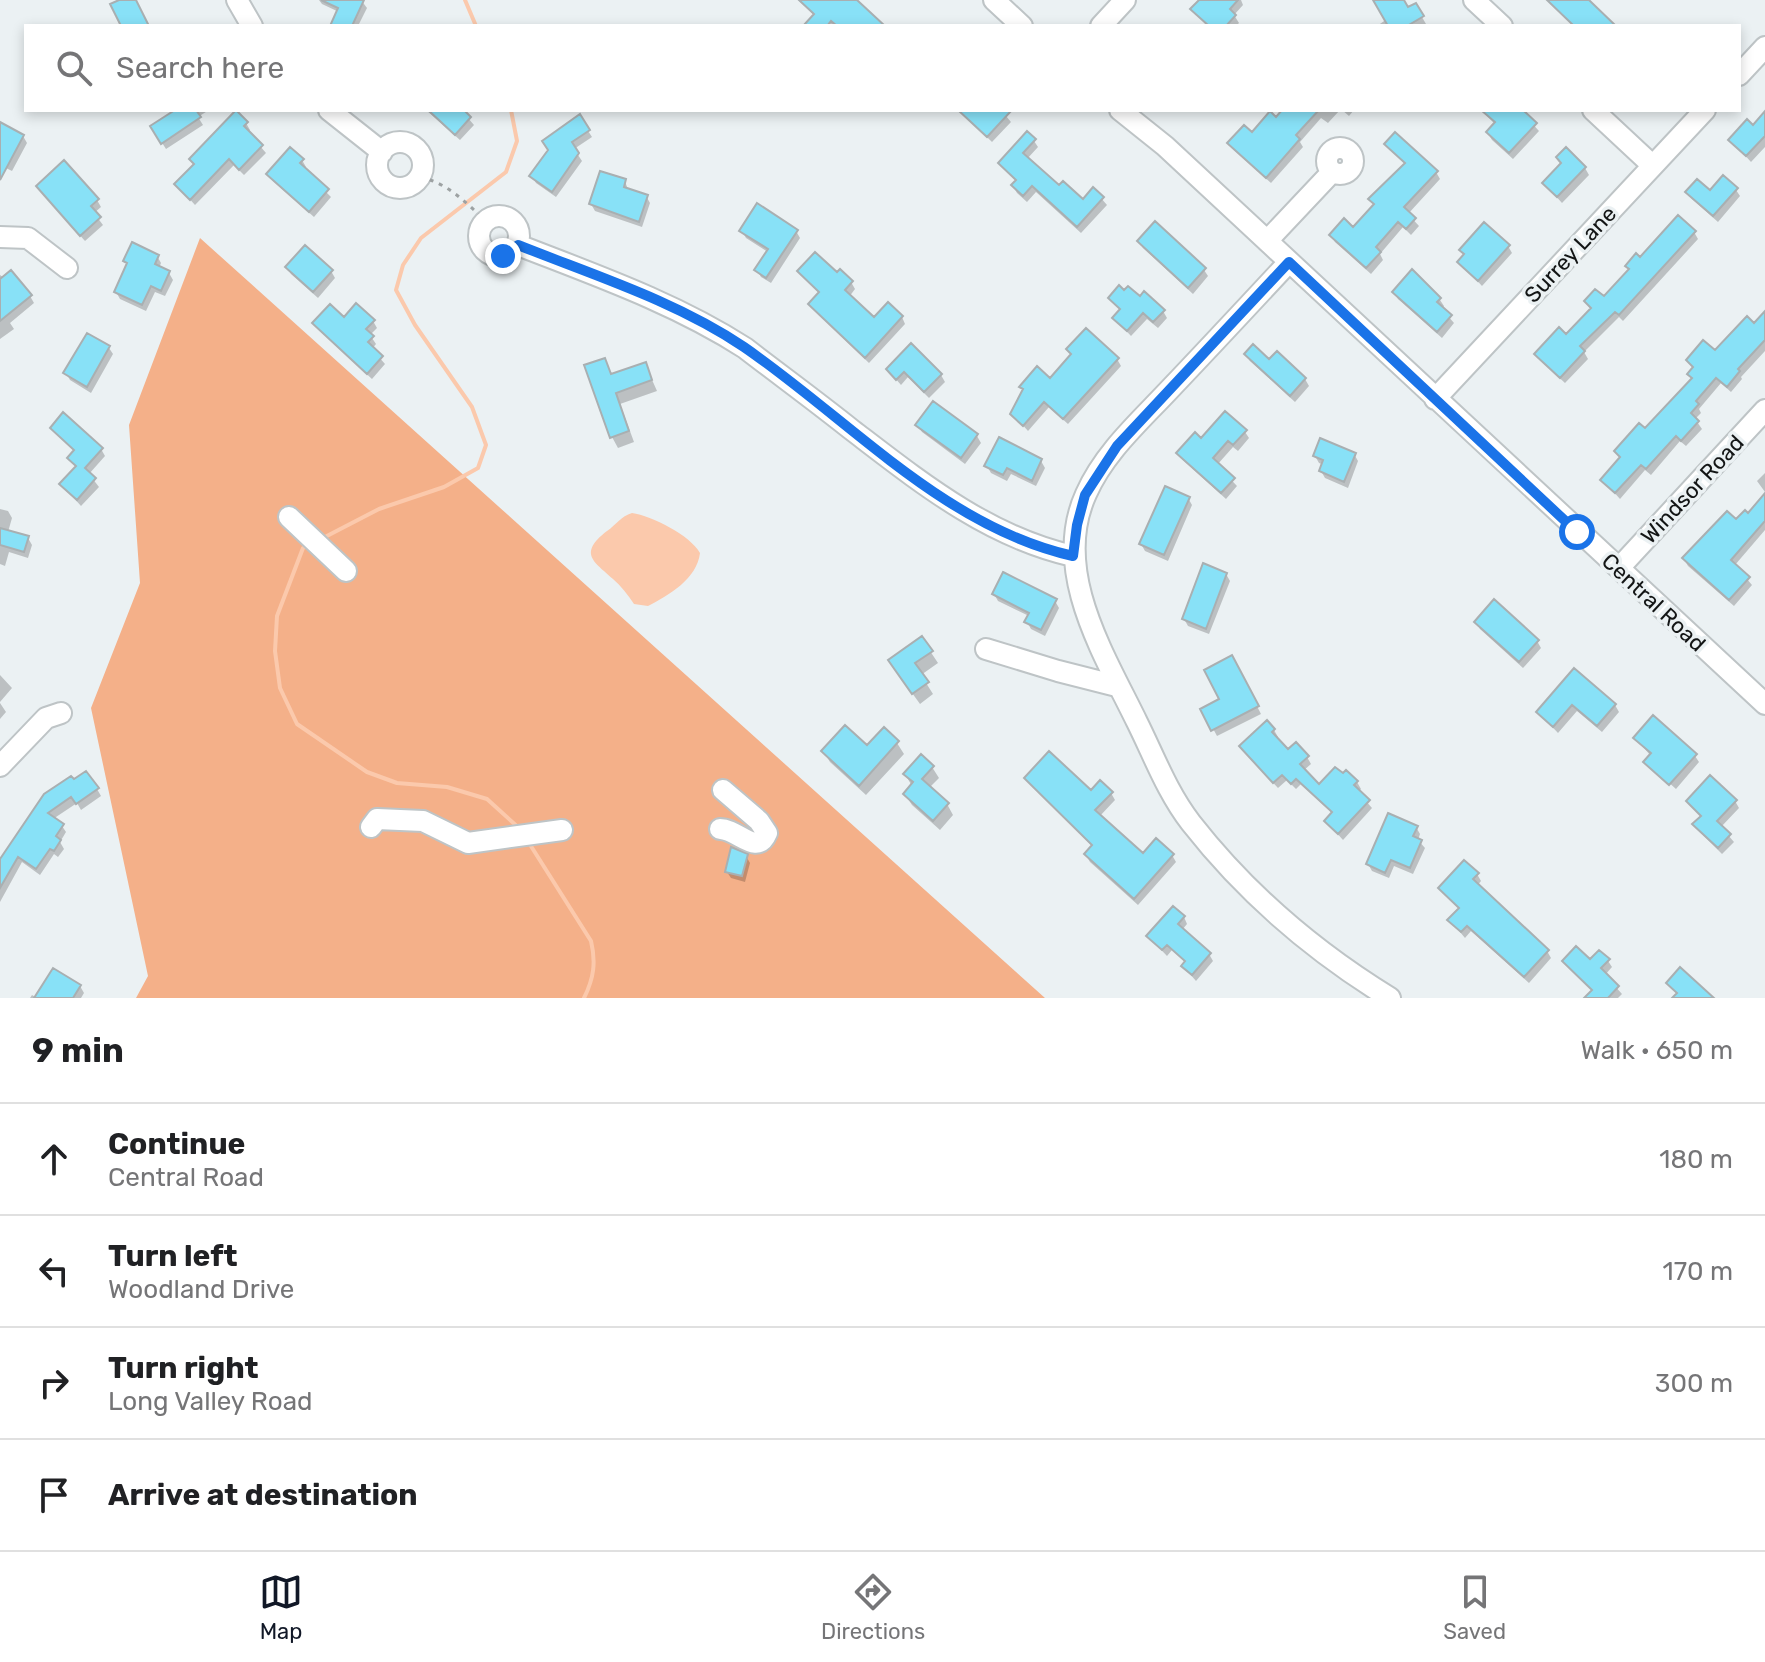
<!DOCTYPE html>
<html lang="en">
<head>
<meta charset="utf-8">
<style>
  :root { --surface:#fff; --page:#f2f2f2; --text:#202124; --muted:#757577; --line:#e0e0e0; --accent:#111827 }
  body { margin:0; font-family:Rubik,sans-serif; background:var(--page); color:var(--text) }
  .stop { position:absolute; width:24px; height:24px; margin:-18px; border:6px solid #1a73e8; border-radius:50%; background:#fff }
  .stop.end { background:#1a73e8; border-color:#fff; box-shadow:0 2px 8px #0008 }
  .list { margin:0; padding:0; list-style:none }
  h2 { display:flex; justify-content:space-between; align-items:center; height:104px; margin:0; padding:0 32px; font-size:34px }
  h2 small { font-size:26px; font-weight:400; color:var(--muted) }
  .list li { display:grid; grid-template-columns:52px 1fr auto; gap:24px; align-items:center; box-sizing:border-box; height:112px; padding:0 32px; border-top:2px solid var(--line) }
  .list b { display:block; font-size:30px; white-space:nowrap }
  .list p { margin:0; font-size:26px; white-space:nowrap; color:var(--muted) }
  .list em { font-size:26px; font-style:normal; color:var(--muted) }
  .icon { flex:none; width:44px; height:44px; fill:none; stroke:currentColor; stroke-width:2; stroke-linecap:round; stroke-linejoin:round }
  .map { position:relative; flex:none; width:1765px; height:998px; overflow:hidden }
  .search { position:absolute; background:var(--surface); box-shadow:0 4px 12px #0003; left:24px; right:24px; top:24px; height:88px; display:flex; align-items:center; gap:20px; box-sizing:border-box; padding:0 28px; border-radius:0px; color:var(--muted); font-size:30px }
  .sheet { height:552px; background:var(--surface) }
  nav { display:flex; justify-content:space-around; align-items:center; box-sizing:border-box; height:112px; border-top:2px solid var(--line); background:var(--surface); font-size:22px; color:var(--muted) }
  nav a { display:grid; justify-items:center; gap:4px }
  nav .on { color:var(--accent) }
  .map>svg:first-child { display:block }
  .green { fill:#f4b089 }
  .water { fill:#fbc9ac }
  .shadow { fill:#0003 }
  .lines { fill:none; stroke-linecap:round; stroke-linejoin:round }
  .stream { stroke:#fbc9ac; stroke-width:4 }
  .building { fill:#88e1f7; stroke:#a9afb1; stroke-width:2 }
  .minor-casing { stroke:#bec4c6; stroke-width:24 }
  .path { stroke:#9da2a3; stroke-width:3; stroke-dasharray:4 6; stroke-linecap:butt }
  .minor { stroke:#fff; stroke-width:20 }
  .route { stroke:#1a73e8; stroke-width:10 }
  .labels { text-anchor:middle; stroke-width:7; stroke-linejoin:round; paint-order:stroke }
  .street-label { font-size:22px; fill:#131515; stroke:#ebf1f3 }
</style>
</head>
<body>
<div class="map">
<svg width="1765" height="998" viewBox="0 0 1765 998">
  <rect width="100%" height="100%" fill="#ebf1f3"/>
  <path class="green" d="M200,238L1045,998H136L148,976L91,708L140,583L129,425Z"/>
  <path class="water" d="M632,513C652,516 690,535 700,553C697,579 669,595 648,606L634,604C628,595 621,586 613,579C595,562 577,554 607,531C616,525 621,516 632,513Z"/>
  <path class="shadow" d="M319,0H361L367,8L358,26H332L339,12L322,4Z
    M798,0H854L882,26H812L815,16Z
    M1201,0H1241L1243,5L1234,15L1239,23L1236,26H1207L1193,10Z
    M1376,0H1402L1408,10L1415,5L1426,24L1422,26H1377L1387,19Z
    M178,110H209L198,117L203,125L166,149L152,127Z
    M426,110H461L474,125L460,140Z
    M959,110H1001L1011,122L992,142Z
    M1285,110H1340L1328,123L1321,118L1300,142L1303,147L1271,183L1234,150L1230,143L1252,135L1276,120Z
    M1342,110H1354L1349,116Z
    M1481,110H1520L1539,131L1513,159L1492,140L1488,133L1495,124Z
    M579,117L592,137L574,149L582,161L556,197L536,183L532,176Z
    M1765,121V147L1751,162L1731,140Z
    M246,123L250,130L248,132L266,153L244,175L234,165L195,205L177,185Z
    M0,128L23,136L27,143L12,171L0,165Z
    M1034,141L1038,147L1027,159L1059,188L1083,201L1094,190L1107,205L1081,233L1036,192L1027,202L1017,193L1013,186L1017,182L1000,163Z
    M1387,144L1436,172L1440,179L1408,214L1419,226L1411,235L1403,227L1380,254L1383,260L1371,274L1335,242L1331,235L1353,230L1375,206L1371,199L1406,165Z
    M302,160L306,167L304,170L331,197L314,217L273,181L269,174Z
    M1585,168L1589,175L1562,203L1544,183Z
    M625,181L628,190L646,196L650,203L642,227L595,211L591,204Z
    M1736,190L1740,196L1718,222L1692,199L1688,192Z
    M42,193L97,200L101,207L94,213L103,225L85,241Z
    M742,231H796L800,238L771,283L761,277L757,270L768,252L746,238Z
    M1694,232L1698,239L1623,321L1619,317L1584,352L1588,359L1565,383L1541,361L1537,354L1566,336L1591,310L1586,302L1604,299L1630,271L1627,266Z
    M1139,242L1204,270L1208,276L1193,294L1143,248Z
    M1508,246L1512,253L1482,286L1460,262L1465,256L1461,250Z
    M157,256L161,263L159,268L169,273L173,280L165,296L155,292L146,311L120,299L116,292L128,265L126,261Z
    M287,267L331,271L335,278L318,298L291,274Z
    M799,272L837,275L851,282L855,289L849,297L874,320L902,317L905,324L869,363L815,311L811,305L820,294Z
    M1412,272L1440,300L1444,306L1442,309L1454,323L1442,338L1398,299L1394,292Z
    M0,275L30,296L34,303L10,323L14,329L0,339Z
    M1111,298L1163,311L1167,318L1158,328L1147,319L1131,336L1114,318L1121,311Z
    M1765,314V351L1741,377L1742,379L1731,392L1721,383L1699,409L1701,413L1695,419L1702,429L1686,446L1680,441L1651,475L1645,470L1620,499L1603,480L1621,459L1616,451L1645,431L1693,380L1689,374L1694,369L1688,360L1715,353L1754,325Z
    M344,320L373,321L377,328L370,335L376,344L372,349L385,364L372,379L319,330L315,323Z
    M109,348L113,354L91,393L70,380L66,373Z
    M1068,350L1117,359L1121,366L1068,424L1049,407L1028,431L1013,414L1024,392L1021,387L1050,381L1072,356Z
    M1246,355L1270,362L1305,379L1309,386L1295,402L1250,361Z
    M604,360L612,376L645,364L657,391L620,404L634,442L618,448L612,437Z
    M888,370L941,375L945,382L929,398L908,377L901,385Z
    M918,425L977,436L981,443L965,464L922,432Z
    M52,428L101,449L105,456L89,474L99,487L81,506L62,485L77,468L69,458L75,452Z
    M1245,432L1249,438L1238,451L1233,447L1217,465L1237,486L1226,499L1183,460L1179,453L1201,440Z
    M1354,454L1358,461L1348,488L1325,478L1321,471L1324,465L1319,463L1315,456Z
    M1041,461L1045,468L1036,486L1011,474L1007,481L991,473L987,466Z
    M1765,473V492L1757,481Z
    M1765,496V530L1735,565L1752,585L1734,606L1688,566L1684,559L1748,516Z
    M1188,498L1192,505L1168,561L1145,551L1141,544Z
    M0,509L8,511L12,518L8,532L28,538L32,545L28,558L9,552L5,566L0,564Z
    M1226,574L1230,581L1209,634L1188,626L1184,619Z
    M994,594L1055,601L1059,608L1045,636L1031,629L1027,622L1029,616L998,601Z
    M1476,622L1537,641L1541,648L1523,668L1480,629Z
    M922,639L938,663L921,675L933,694L920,704L897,672Z
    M1232,658L1261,714L1217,736L1203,710L1221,700Z
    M1574,670L1615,705L1619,712L1602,732L1577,711L1558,733L1538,712Z
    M0,675L12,688L0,702Z
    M0,703L6,712L0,719Z
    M1274,730L1278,737L1275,739L1288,752L1307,757L1311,764L1303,771L1319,787L1346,772L1357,782L1361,789L1358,792L1372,808L1343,840L1326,821L1333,814L1301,784L1296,789L1287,780L1278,788L1245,753L1241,746Z
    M1635,738L1695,756L1699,762L1676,789L1648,764L1651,756Z
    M897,743L904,754L866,795L830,762L824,752Z
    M932,767L939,778L929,788L947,804L953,815L940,830L912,805L905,794L912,786L905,774Z
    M1027,779L1091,792L1111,793L1115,800L1099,817L1143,856L1172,855L1176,862L1138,905L1090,862L1086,855L1093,847Z
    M73,782L97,789L101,796L81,810L77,803L53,819L62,826L66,832L60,842L64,849L58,857L54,854L40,875L22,862L0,902V863Z
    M1688,801H1735L1739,808L1721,827L1734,842L1722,854L1699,831L1695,825L1702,818Z
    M1416,827L1420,834L1418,840L1425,848L1413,874L1394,866L1389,878L1372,871L1368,864Z
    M746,856L750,863L745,882L731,878L727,872Z
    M1477,874L1481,881L1477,886L1547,951L1551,958L1529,983L1471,931L1465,938L1450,920L1460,909L1440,888Z
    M1184,917L1187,924L1182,930L1209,954L1213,961L1196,981L1183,966L1186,963L1172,950L1167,956L1148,936Z
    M1565,961H1608L1612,967L1605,975L1622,994L1618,998H1587L1593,991Z
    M80,986L84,993L81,998H30L32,995L37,998Z"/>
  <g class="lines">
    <path class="stream" d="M465,0L476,26
      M323,538L379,509L444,487L478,468L486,445L472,407L415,325L396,290L403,265L421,238L506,172L517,141L511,110
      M308,546L303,548L277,616L275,651L280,688L297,724L367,772L397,783L447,787L487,799L520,829
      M529,843L591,941C596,962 594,978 584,998"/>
  </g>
  <path class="building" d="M119,0H136L149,26H121L110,4Z
    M321,0H364L352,26H330L338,8Z
    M799,0H857L885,26H837L831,21L827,26H803L814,14Z
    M1199,0H1238L1230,9L1236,15L1226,26H1209L1190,9Z
    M1373,0H1404L1408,7L1416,3L1424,16L1407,26H1388Z
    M1547,0H1589L1616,26H1574Z
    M175,110H196L201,117L161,144L150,126Z
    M236,110L248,122L244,126L263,145L239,170L229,159L190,200L174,184L194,164L189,159Z
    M428,110H464L471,117L455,135Z
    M958,110H1012L987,137Z
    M1282,110H1319L1296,135L1300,139L1266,178L1227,143L1244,125L1252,132L1270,111L1276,117Z
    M1481,110H1523L1537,123L1509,153L1486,132L1495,122Z
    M1765,111V136L1746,156L1728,140L1747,119L1753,125Z
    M580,114L590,130L572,142L579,153L552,192L529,176L548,150L542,141Z
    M0,122L24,135L0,180Z
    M1027,131L1036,139L1023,153L1059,185L1063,181L1083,199L1093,187L1104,197L1077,227L1032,186L1023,196L1011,185L1016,180L998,163Z
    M1395,132L1438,171L1404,207L1416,218L1406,229L1398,222L1376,247L1381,252L1366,268L1329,235L1344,218L1353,227L1374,204L1368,199L1405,163L1384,144Z
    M290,147L304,159L300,163L329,189L309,212L266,174Z
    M1566,147L1586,167L1557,197L1542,183L1561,163L1556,157Z
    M64,160L99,199L91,206L101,217L80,236L36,186Z
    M600,171L626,179L624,187L648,195L639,222L589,204Z
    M1723,175L1738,188L1713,216L1685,192L1697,179L1710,190Z
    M757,203L798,230L766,278L754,270L768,249L739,231Z
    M1678,215L1696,231L1619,315L1615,312L1580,346L1585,351L1560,378L1534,354L1559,327L1566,334L1591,308L1584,301L1595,289L1604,296L1629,269L1625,266L1636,253L1640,257Z
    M1155,221L1206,268L1188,288L1137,241Z
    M1484,222L1510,245L1478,281L1457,262L1464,254L1459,250Z
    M132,242L159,255L155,264L170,271L161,291L151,286L142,305L114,292L127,263L123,261Z
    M305,245L333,270L313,292L285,267Z
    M815,252L837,272L840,269L853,281L845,290L874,317L888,302L903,316L865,358L808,304L819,292L797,271Z
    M1412,269L1441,298L1437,302L1452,315L1437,332L1392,292Z
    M11,270L32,295L0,321V279Z
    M1119,285L1124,290L1128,286L1140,296L1144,291L1165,310L1153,322L1143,313L1127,331L1112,318L1120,309L1108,298Z
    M356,303L375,320L366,329L374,336L368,342L383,356L367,374L312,323L330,304L344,317Z
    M1765,311V340L1738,369L1740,371L1727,387L1716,378L1696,401L1699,404L1691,413L1699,421L1681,441L1676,436L1646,469L1641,465L1615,493L1600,480L1620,457L1614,451L1639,423L1645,428L1692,378L1687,374L1693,367L1686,360L1703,340L1715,350L1747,316L1754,323Z
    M1086,328L1119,358L1063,419L1044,402L1023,426L1010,414L1023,389L1019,387L1037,366L1050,378L1071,354L1066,349Z
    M87,333L110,346L87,387L63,373Z
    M911,343L942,374L924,392L904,372L896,380L886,369Z
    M1253,344L1269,359L1277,351L1306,378L1290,396L1244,354Z
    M605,358L611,374L646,362L652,380L616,393L629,431L610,438L584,365Z
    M933,401L978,434L961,458L915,425Z
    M1225,411L1247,430L1233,445L1228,441L1213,458L1235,478L1221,493L1176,453L1195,432L1201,438Z
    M63,412L103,448L85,468L96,478L77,500L59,484L76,466L67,458L74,450L50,428Z
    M999,437L1042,459L1032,481L1007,468L1003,475L984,466Z
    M1320,438L1356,453L1344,482L1319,471L1323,460L1313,456Z
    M1165,486L1190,497L1164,555L1139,544Z
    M1765,493V521L1731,560L1750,577L1729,600L1682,558L1727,511L1736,519L1745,510L1748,513Z
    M0,528L29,536L24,552L0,545Z
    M1203,563L1227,573L1206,629L1182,619Z
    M1003,572L1057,599L1041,630L1024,622L1029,613L992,594Z
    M1494,599L1539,640L1519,662L1474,622Z
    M922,636L933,651L915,663L929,682L912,694L888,660Z
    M1232,655L1259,706L1211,731L1200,709L1219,699L1204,670Z
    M1574,668L1616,704L1597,726L1572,705L1553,727L1536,712Z
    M1653,715L1697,754L1669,785L1643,762L1651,753L1633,738Z
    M1267,720L1275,729L1272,732L1288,749L1296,742L1309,756L1300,764L1319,784L1335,767L1343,773L1346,770L1358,781L1354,785L1370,800L1338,834L1324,821L1332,812L1296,779L1291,784L1282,775L1273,783L1239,746Z
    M845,725L867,745L884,727L899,741L859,786L821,751Z
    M1049,751L1091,790L1100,780L1113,792L1095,810L1143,853L1156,838L1174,854L1134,899L1084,854L1092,845L1024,778Z
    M921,754L934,766L922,779L949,803L933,821L903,794L913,782L903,774Z
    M86,771L99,788L76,804L71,797L48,813L64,824L56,836L61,840L54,851L50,849L36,869L18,857L0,888V859L44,794L71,776L74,779Z
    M1710,775L1737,800L1717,821L1731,834L1718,848L1692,824L1701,816L1686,801Z
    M1388,813L1418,826L1413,836L1422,840L1410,868L1391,860L1385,873L1366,864Z
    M731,847L748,854L742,876L725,872Z
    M1464,860L1479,873L1473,879L1549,950L1524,977L1467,926L1461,932L1447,920L1459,908L1438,888Z
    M1173,906L1185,916L1178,924L1211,953L1192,975L1181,966L1185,961L1167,945L1162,950L1146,936Z
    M1576,946L1590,959L1599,950L1610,959L1601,968L1619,986L1608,998H1584L1592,990L1562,961Z
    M1680,967L1714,998H1672L1677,993L1666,983Z
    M53,968L81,985L73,998H34Z"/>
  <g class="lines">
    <defs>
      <path id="minor" d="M237,0L252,26
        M994,0L1022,26
        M1474,0L1502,26
        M1101,26L1125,0
        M1739,75L1765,47
        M329,110L382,152
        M1120,110L1165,146L1765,704
        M1593,110L1652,165
        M377 165a23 23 0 1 1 46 0a23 23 0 1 1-46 0Z
        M1327 161a13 13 0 1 1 26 0a13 13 0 1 1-26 0Z
        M479 236a20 20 0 1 1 40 0a20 20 0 1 1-40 0Z
        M0,237L28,238L67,268
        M1267,241L1332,172
        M518,245C595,275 675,303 745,348C780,375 817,402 852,430C920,482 988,537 1073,556
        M1289,262C1249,305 1209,348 1169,390C1139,422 1104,453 1086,494C1051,571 1104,654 1137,722C1154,756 1167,792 1191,823C1245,892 1315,952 1390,998
        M1435,399L1705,110
        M289,517L346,571
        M1619,568L1765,410
        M986,649L1058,671L1117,686
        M0,766L46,718L61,713
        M371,827L377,819L423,821L468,843L562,830
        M720,829C738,829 757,857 767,833L759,821L723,790"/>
    </defs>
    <use href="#minor" class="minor-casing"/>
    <path class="path" d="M420,177C448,183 466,203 486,221"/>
    <use href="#minor" class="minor"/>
  </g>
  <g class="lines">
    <path class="route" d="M503,256L509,254L518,245C593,275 676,301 744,347C850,420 944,527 1073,556L1077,525L1085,495L1117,446L1289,262L1577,532"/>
  </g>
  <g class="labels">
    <g class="street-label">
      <text transform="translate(1570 254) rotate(-47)" y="8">Surrey Lane</text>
      <text transform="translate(1692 489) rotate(-47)" y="8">Windsor Road</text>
      <text transform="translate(1654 602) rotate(43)" y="8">Central Road</text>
    </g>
  </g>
</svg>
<div class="stop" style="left:1577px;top:532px"></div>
<div class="stop end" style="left:503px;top:256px"></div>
<div class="search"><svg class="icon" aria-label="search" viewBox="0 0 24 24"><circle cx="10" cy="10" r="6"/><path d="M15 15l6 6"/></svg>Search here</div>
</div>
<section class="sheet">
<h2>9 min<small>Walk · 650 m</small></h2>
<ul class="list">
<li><svg class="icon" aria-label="ahead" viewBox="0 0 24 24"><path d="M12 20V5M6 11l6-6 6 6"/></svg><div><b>Continue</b><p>Central Road</p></div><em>180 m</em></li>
<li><svg class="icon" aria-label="left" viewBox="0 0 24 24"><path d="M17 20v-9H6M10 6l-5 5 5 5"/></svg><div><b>Turn left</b><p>Woodland Drive</p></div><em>170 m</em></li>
<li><svg class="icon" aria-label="right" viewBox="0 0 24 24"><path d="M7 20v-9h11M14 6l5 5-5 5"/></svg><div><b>Turn right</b><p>Long Valley Road</p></div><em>300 m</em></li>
<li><svg class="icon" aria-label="arrive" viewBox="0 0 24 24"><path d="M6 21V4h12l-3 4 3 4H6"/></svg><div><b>Arrive at destination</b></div></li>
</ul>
</section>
<nav>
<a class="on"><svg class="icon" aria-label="map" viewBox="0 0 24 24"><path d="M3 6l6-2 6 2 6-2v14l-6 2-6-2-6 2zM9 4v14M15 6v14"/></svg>Map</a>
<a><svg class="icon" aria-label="directions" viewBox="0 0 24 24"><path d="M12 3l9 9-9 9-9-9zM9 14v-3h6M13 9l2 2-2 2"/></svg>Directions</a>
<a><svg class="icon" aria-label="saved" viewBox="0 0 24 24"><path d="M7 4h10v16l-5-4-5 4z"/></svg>Saved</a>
</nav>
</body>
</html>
